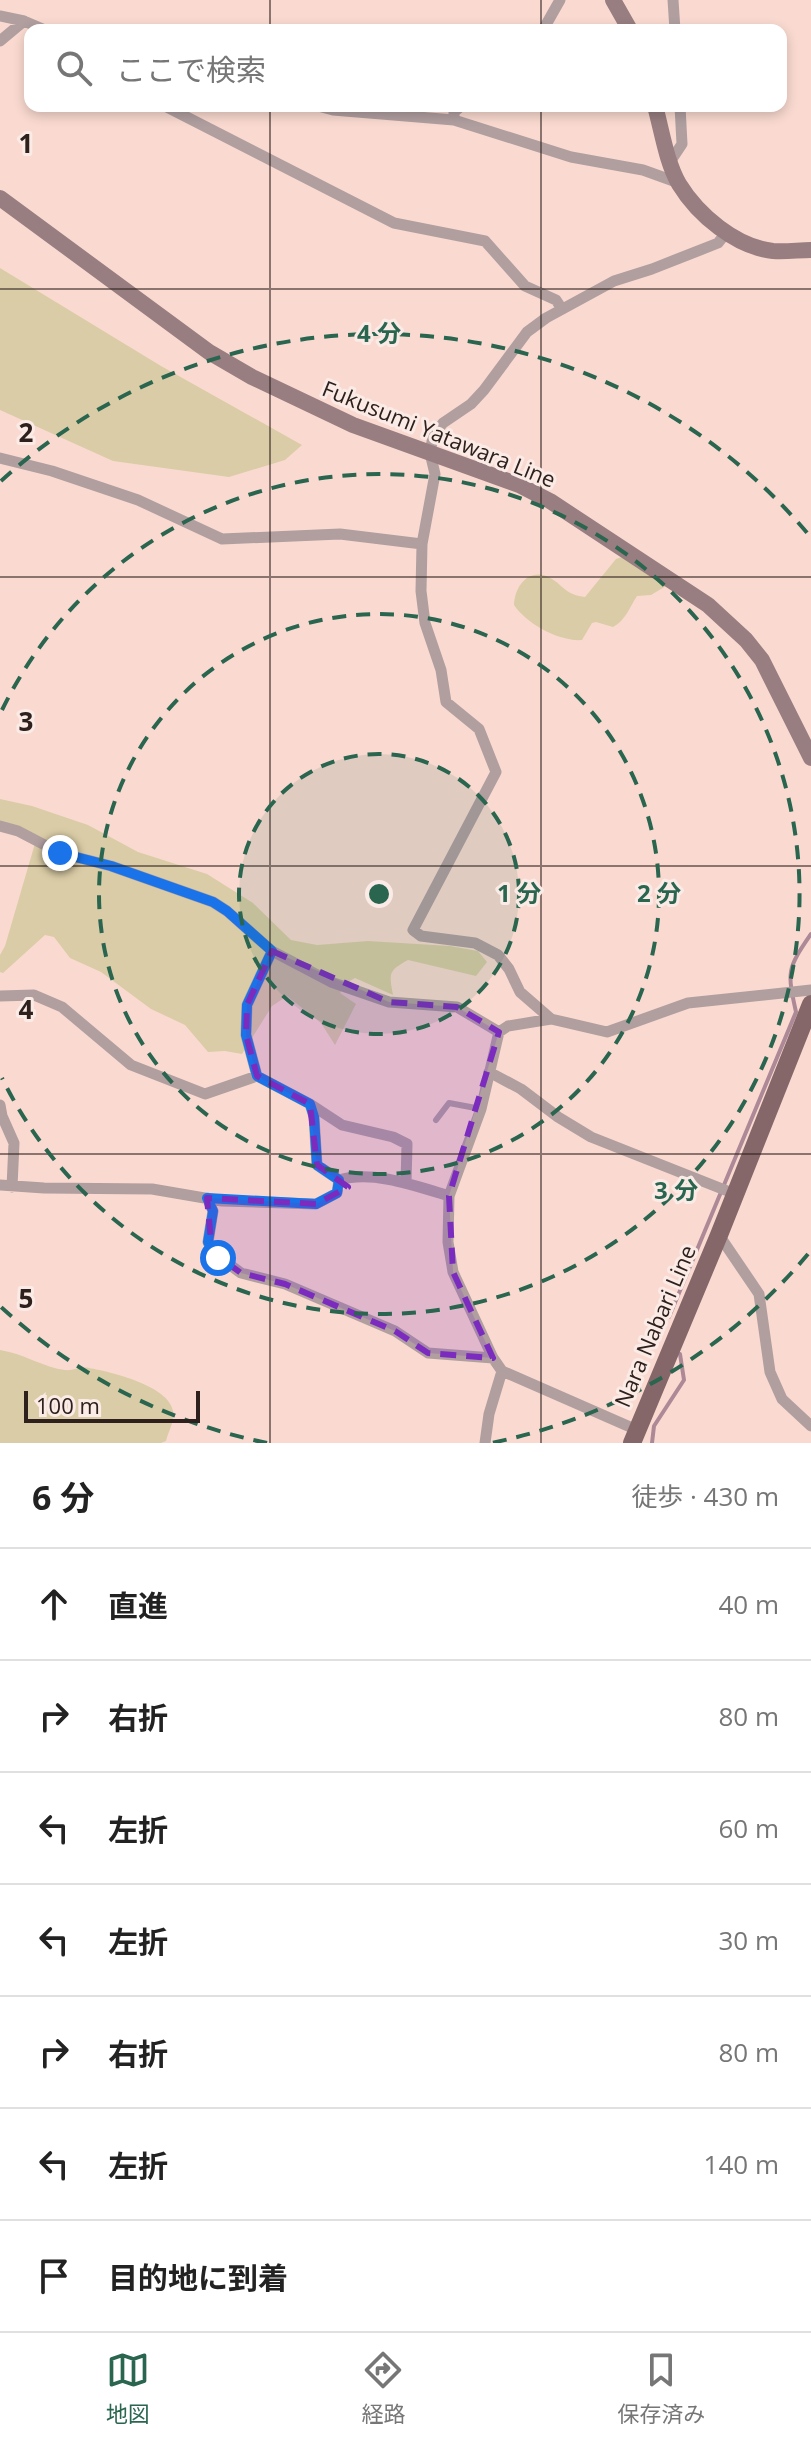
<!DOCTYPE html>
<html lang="ja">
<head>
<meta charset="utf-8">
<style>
  :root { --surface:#fff; --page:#f6f6f6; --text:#222; --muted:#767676; --line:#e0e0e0; --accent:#29654f }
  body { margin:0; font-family:"Open Sans","Noto Sans JP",sans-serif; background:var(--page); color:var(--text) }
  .scale { position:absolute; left:24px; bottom:20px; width:176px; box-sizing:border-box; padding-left:8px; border:4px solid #2e201c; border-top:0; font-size:22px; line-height:28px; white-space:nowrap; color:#2e201c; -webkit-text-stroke:6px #fbebe6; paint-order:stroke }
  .stop { position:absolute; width:24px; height:24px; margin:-18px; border:6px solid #1a73e8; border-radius:50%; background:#fff }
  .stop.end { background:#1a73e8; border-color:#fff; box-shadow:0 2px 8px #0008 }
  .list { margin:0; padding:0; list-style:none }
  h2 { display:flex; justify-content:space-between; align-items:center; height:104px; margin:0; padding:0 32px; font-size:34px }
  h2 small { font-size:26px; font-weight:400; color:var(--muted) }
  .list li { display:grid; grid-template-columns:52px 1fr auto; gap:24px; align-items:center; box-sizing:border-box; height:112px; padding:0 32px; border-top:2px solid var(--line) }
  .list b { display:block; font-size:30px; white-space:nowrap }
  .list em { font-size:26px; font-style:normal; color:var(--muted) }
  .icon { flex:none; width:44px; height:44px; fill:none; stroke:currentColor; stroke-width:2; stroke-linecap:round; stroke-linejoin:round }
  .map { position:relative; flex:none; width:811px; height:1443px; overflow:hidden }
  .search { position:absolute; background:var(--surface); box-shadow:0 4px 12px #0003; left:24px; right:24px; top:24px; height:88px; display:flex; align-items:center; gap:20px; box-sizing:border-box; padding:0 28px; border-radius:16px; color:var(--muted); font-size:30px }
  .sheet { height:888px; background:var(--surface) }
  nav { display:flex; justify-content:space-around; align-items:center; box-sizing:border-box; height:112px; border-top:2px solid var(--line); background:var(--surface); font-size:22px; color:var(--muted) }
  nav a { display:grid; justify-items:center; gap:4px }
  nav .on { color:var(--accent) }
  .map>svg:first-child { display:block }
  .green { fill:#dacca6 }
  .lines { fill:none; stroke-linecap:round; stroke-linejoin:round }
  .stream { stroke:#ad8997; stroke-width:4 }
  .lane { stroke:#b19fa0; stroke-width:6 }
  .street { stroke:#b19fa0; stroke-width:11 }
  .secondary { stroke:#987e80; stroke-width:16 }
  .primary { stroke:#866769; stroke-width:18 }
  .route { stroke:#1a73e8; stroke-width:10 }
  .marked { fill:#7b2cbf; fill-opacity:0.2; stroke:#7b2cbf; stroke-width:6; stroke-dasharray:16 10; stroke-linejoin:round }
  .grid { fill:none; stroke:#2e201c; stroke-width:2; stroke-opacity:0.55 }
  .ring { fill:none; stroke:#29654f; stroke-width:4; stroke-dasharray:14 10 }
  .labels { text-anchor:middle; stroke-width:6; stroke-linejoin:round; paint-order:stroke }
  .street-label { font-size:22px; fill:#2e201c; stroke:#fbebe6 }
  .grid-label { font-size:26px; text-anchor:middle; font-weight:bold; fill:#2e201c; stroke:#fbebe6; stroke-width:6; stroke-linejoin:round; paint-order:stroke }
  .centre { fill:#29654f; stroke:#fbebe6; stroke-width:4 }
  .ring-label { font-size:24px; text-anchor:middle; font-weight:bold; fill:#29654f; stroke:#fbebe6; stroke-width:6; stroke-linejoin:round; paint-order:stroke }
</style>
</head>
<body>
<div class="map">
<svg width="811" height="1443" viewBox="0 0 811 1443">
  <rect width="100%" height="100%" fill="#fadad0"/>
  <path class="green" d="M0,268L161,366L302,445L285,460L229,477L113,461L0,410Z
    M622,557L666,586L651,595L637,596C629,608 626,620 613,627L596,622L592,623L582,640C559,642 526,623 514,605C515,584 531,566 552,579C559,583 565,591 573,594C577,596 581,596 585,597L616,559Z
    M0,799L32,806L88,825L138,852L207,874L253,903L291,940L317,945L368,941L450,946L478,951L487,962L476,976L408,960C388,971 389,973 393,995L355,978L348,982L340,993L356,1004L335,1045L321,1023L287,996L272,1006L242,1054L225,1051L208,1052L185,1025L151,1009L101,972L70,958L54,937L45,935L3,973L0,972V955L5,946L36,840L0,821Z
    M0,1350C22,1353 45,1368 65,1370C73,1371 81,1366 89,1368C112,1372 169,1386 173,1411C175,1421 168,1432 166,1441L161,1443H0Z"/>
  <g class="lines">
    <path class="stream" d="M669,1317L796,1012C787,971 787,969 811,934
      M652,1443L654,1426L684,1380L680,1354"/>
    <path class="lane" d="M436,1120L449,1103L481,1109"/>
    <path class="street" d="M673,0L675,30
      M0,16L24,21L45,30
      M543,30L560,0
      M0,41L24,21
      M165,106L394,223L485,241L525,286L556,300L562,309
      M318,106L333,110L454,120
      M461,106L454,112V120L571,157L643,170L679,183
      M670,162L682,144L680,106
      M0,458L52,471L138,500L222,539L340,534L422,544
      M0,826L18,831L60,853L111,866L213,902L227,911L272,951L331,982L389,1002L457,1007L499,1032
      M0,996L34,995L62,1007L131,1065L205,1094L257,1076L310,1104L342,1125L393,1137L407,1144L406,1183
      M551,1019L520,992L509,969L498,955L475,943L421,936L413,930L496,772L479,729L446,702L441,670L425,623L421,591L422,544L435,474L430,453L433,436L443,423L471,404L484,390L527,332L546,318L614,281L652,269L718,243L726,233
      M489,1072L521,1089L558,1117L591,1137L735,1194
      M257,1076L246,1035L247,1005L272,951
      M310,1104L314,1117L317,1165L339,1180
      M0,1105L2,1116L14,1143L12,1187
      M0,1185L44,1188L152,1189L222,1201L316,1204L337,1193L339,1180C373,1170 416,1186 449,1196
      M207,1198L213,1211L208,1242L212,1252L241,1273L285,1284L395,1331L428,1353L493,1358
      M719,1235L759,1294L770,1372L782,1399L811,1426
      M637,1430L502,1371L493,1358L453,1272L448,1242L449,1196L481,1109L499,1032L508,1026L551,1019L607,1032L688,1003L811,990
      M485,1443L489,1414L502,1371"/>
    <path class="secondary" d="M613,0L630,30
      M655,106C662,131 666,161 679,184C698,215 736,247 773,251C786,252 799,250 811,250
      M0,198L209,352L252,377L353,425L519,485L550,501L708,605L746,640L762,660L811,758"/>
    <path class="primary" d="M632,1443L719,1235L811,1004"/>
  </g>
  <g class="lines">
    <path class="route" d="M60,853L111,866L213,902L227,911L272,951L247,1005L246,1035L257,1076L310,1104L314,1117L317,1165L339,1180L337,1193L316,1204L207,1198L213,1211L208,1242L218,1258"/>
  </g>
  <path class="marked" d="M272,951L389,1002L457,1007L499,1032L449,1196L453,1272L493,1358L428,1353L395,1331L285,1284L241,1273L212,1252L207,1198L316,1204L348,1187L317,1165L310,1104L257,1076L246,1035L247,1005Z"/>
  <path class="grid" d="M270,0V30M541,0V30M270,106V1443M541,106V1443M0,289H811M0,577H811M0,866H811M0,1154H811"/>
  <circle cx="379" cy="894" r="140" fill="#29654f" fill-opacity=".12"/>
  <g class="ring">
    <circle cx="379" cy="894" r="140"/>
    <circle cx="379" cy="894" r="280"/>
    <path d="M2 710A420 420 0 1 1 2 1078"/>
    <path d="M808 1254A560 560 0 0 1 491 1443M267 1443A560 560 0 0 1 1 1307M1 481A560 560 0 0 1 808 534"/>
  </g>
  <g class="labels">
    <g class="street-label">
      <text transform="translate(439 434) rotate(22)" y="8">Fukusumi Yatawara Line</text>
      <text transform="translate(655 1326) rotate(-67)" y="8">Nara Nabari Line</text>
    </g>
  </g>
  <g class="grid-label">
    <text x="26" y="153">1</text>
    <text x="26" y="442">2</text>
    <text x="26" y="731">3</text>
    <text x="26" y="1019">4</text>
    <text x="26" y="1308">5</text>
  </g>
  <circle cx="379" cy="894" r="12" class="centre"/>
  <g class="ring-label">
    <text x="379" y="342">4 分</text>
    <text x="519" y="902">1 分</text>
    <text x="659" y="902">2 分</text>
    <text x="676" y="1199">3 分</text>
  </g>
</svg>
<div class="scale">100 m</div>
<div class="stop" style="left:218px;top:1258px"></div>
<div class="stop end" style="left:60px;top:853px"></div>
<div class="search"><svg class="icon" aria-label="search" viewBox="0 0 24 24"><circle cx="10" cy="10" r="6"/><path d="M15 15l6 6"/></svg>ここで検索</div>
</div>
<section class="sheet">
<h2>6 分<small>徒歩 · 430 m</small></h2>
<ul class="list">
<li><svg class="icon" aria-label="ahead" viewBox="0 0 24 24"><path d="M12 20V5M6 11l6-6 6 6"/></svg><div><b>直進</b></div><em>40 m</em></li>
<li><svg class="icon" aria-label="right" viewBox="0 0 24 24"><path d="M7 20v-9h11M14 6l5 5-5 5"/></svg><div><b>右折</b></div><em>80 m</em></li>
<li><svg class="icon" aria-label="left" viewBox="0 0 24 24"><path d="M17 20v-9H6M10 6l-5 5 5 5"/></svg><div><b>左折</b></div><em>60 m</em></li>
<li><svg class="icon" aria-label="left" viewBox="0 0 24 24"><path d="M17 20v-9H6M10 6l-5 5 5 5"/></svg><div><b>左折</b></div><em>30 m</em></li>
<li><svg class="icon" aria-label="right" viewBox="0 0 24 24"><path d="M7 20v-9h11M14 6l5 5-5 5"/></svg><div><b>右折</b></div><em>80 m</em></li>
<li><svg class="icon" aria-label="left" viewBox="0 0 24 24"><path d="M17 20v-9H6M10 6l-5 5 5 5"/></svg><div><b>左折</b></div><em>140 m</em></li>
<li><svg class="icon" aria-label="arrive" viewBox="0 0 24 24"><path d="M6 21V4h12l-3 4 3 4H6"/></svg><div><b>目的地に到着</b></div></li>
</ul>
</section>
<nav>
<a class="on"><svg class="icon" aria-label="map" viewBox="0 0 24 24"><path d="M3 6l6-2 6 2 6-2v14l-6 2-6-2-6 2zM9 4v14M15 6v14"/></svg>地図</a>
<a><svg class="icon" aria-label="directions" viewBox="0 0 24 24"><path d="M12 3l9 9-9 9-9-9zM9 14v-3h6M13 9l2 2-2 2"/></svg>経路</a>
<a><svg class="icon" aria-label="saved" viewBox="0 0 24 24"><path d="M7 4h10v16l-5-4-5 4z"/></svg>保存済み</a>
</nav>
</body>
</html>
